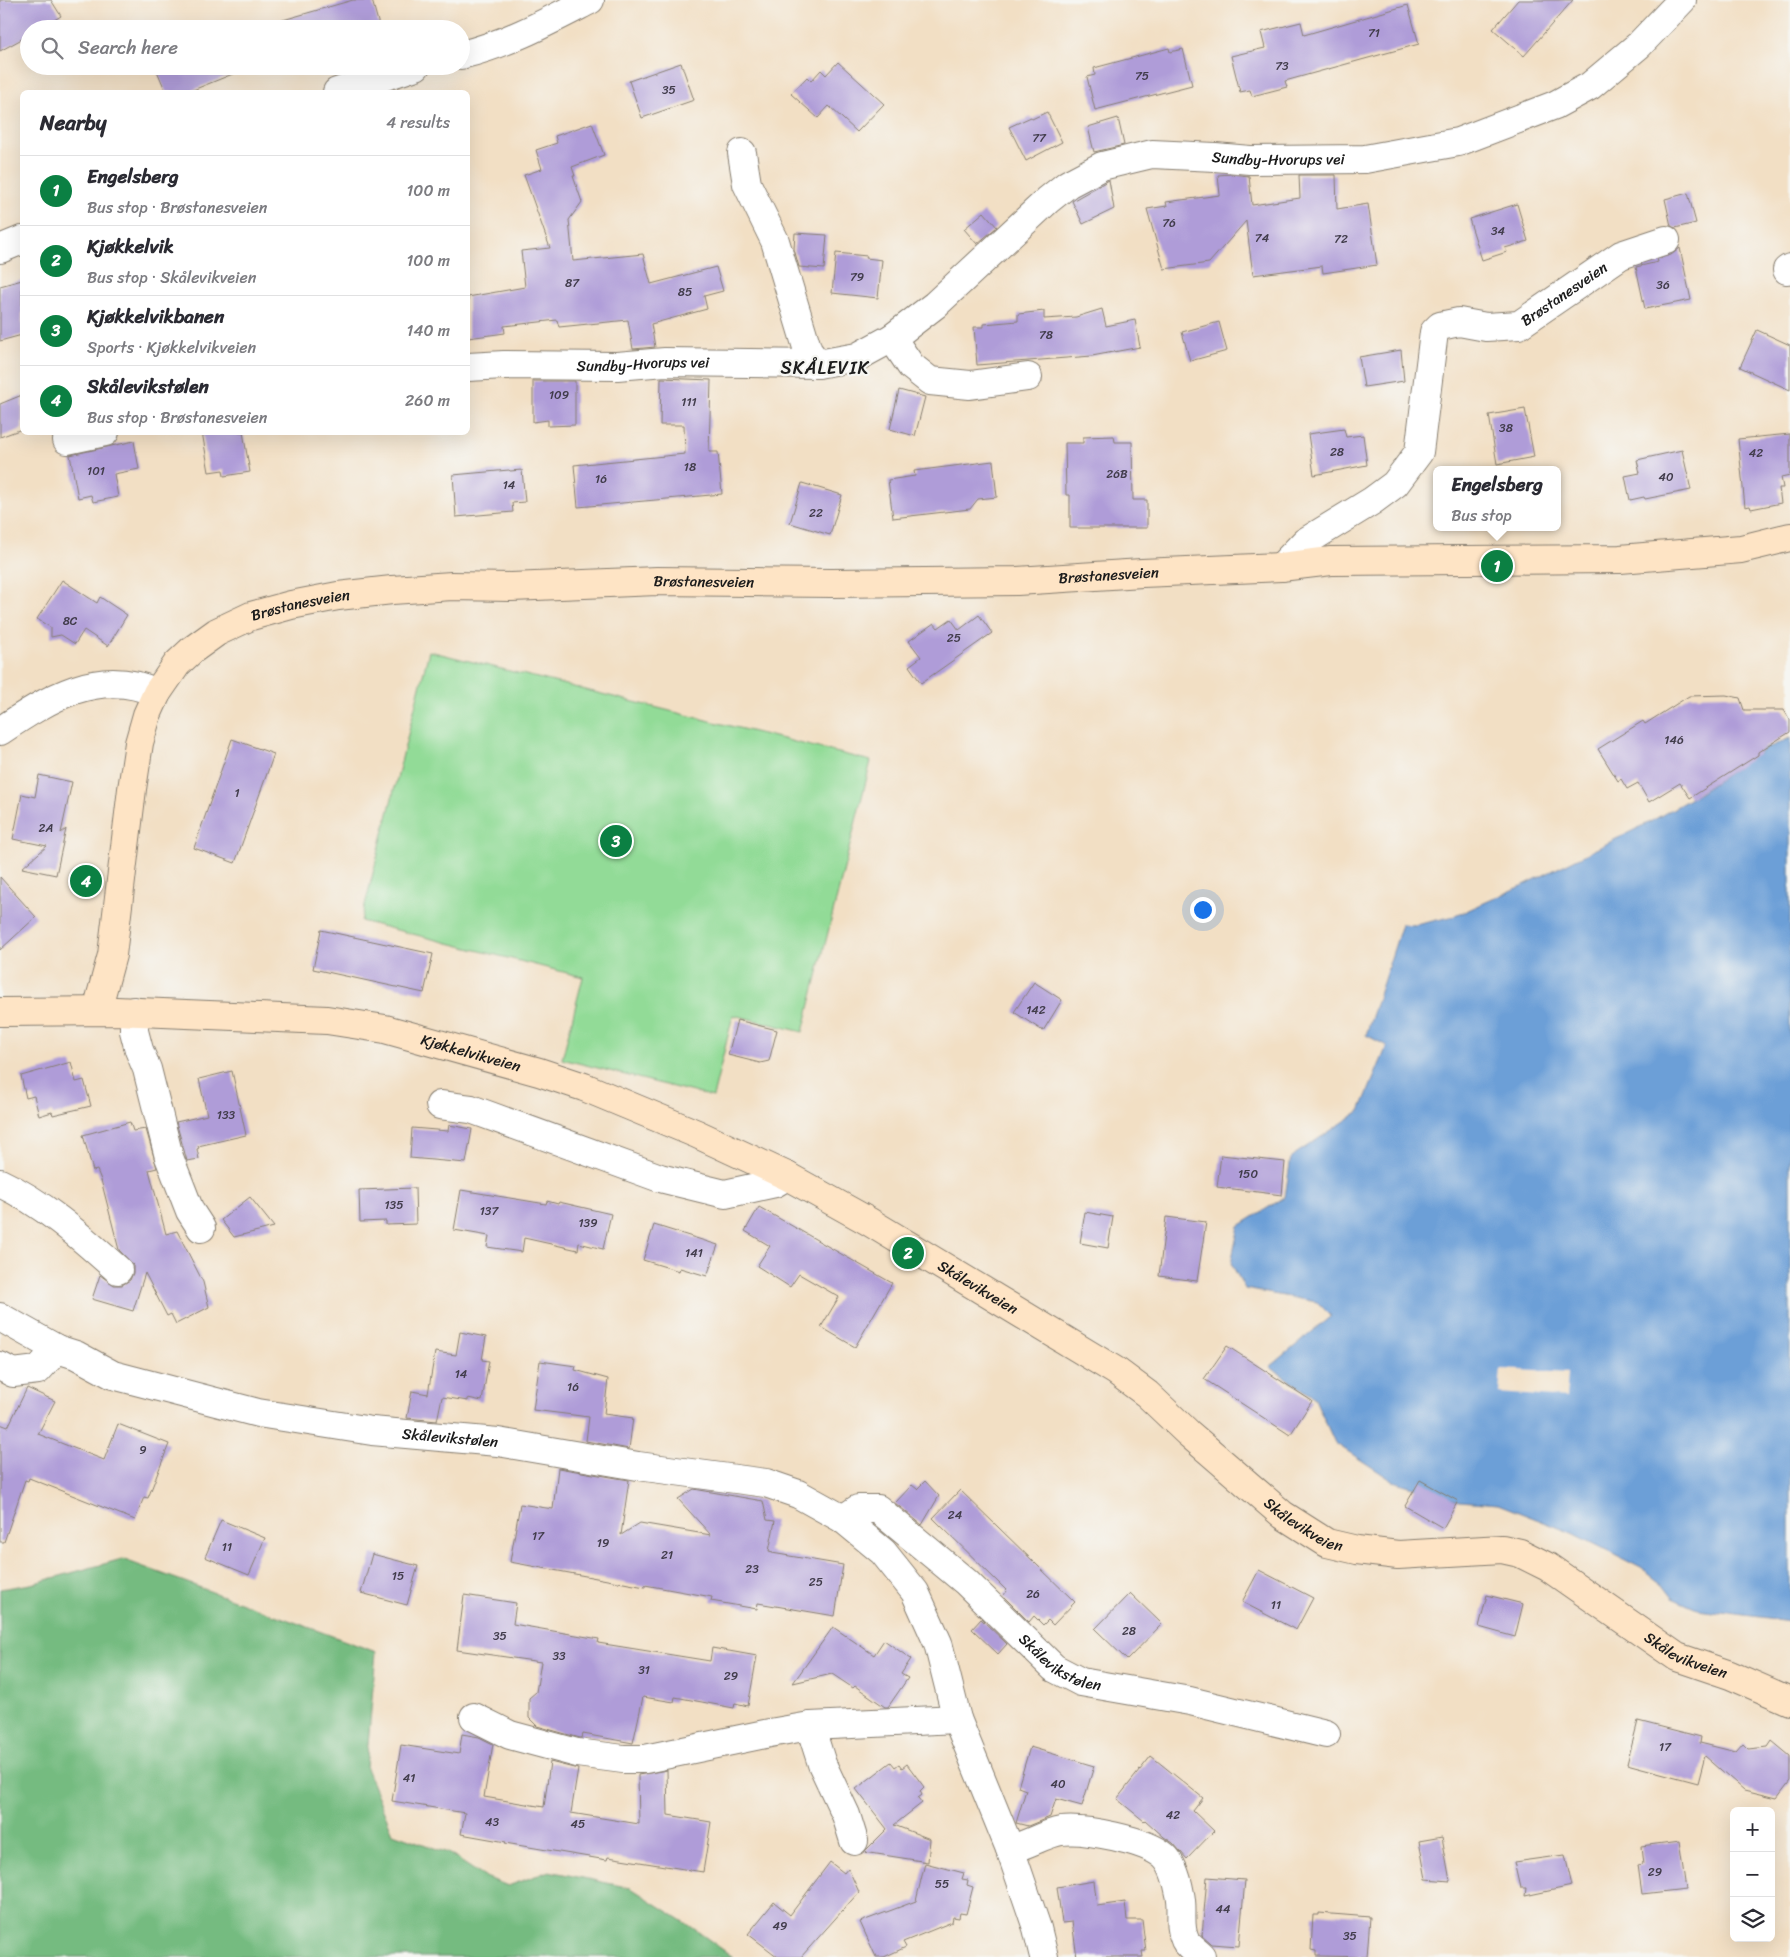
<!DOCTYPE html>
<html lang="en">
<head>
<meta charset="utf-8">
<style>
  :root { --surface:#fff; --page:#f7f7f7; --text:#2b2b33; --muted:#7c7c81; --line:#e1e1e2; --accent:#0b8043 }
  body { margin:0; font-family:Sriracha,sans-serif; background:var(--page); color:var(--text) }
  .controls { position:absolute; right:15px; bottom:15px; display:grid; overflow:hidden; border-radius:8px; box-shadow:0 5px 20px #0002 }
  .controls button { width:45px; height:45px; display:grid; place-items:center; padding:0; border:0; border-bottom:1px solid var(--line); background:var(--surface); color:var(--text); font:25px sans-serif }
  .you { position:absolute; left:1202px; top:909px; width:18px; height:18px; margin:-12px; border:4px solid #fff; border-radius:50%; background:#1a73e8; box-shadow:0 0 0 8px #1a73e833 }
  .badge { display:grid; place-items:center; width:32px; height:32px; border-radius:50%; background:var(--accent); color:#fff; font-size:16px; font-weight:700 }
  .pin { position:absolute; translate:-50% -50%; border:2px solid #fff; box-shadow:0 1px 5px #0006 }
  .popup { position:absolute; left:1433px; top:466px; width:128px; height:65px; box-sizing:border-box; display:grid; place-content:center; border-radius:8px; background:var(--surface); filter:drop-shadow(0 1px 4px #0005); font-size:16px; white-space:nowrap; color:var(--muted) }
  .popup b { font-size:19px; color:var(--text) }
  .popup::after { content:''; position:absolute; left:50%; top:100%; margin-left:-10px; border:10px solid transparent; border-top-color:var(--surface) }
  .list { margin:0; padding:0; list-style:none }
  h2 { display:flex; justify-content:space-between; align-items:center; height:65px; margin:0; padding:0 20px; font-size:21px }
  h2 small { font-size:16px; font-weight:400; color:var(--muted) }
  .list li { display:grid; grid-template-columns:32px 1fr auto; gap:15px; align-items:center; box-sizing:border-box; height:70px; padding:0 20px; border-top:1px solid var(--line) }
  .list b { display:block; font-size:19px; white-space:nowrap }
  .list p { margin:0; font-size:16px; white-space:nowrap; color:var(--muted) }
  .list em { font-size:16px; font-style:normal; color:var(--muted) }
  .icon { flex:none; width:28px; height:28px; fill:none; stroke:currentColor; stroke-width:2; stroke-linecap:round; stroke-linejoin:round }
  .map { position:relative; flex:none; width:1790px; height:1957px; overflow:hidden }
  .search { position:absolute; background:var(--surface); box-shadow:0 5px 20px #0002; left:20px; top:20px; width:450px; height:55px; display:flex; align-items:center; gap:12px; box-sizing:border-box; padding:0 18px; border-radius:28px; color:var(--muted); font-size:19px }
  .panel { position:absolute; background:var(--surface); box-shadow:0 5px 20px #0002; left:20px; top:90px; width:450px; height:345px; border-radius:8px }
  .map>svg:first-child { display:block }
  .green { fill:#92db97; stroke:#577c5a }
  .forest { fill:#75bb80; stroke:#486c4e }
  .water { fill:#6c9fd7; stroke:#445e7a }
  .pier { fill:#f2dfc4 }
  .building { fill:#af9cd8 }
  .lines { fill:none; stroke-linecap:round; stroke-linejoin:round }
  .street-casing { stroke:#877e70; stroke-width:30 }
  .secondary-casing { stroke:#877e70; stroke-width:30 }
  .street { stroke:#fff; stroke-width:28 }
  .secondary { stroke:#fee4c5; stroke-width:28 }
  .labels { text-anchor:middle; stroke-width:4.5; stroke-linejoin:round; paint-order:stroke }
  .number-label { font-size:12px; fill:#413c4b }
  .street-label { font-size:15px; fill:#1c1c1c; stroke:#f6f6f2 }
  .quarter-label { font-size:18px; letter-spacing:1px; fill:#1c1c1c; stroke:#f6f6f2 }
</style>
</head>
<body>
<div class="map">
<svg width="1790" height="1957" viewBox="0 0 1790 1957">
  <rect width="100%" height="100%" fill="#f6f6f2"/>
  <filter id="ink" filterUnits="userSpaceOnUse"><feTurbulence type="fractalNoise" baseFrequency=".02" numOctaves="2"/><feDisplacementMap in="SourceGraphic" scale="10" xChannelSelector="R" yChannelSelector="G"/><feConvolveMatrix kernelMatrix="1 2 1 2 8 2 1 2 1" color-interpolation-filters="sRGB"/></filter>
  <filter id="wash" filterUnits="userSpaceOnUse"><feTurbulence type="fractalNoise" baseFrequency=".0096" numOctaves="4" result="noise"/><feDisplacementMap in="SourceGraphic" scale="20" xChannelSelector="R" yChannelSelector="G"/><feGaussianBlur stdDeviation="1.12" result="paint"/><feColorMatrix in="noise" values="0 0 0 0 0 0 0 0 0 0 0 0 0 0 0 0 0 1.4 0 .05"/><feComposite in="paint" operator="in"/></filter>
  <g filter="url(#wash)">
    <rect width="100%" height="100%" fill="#f2dfc4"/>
    <path class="green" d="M429,651L871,761L803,1032L733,1015L713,1097L562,1059L583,977L361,921Z"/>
    <path class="forest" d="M122,1559L376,1652L366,1768L393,1833L448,1853L483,1876L508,1886L549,1871L631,1888L686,1923L733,1957H0V1589L31,1584Z"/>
    <path class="water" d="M1790,738V1621L1698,1609L1673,1598L1663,1585L1641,1568L1572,1533L1498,1504L1460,1501L1393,1481L1335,1443L1314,1397L1270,1367L1331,1316L1317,1302L1245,1289L1231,1263L1239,1226L1285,1197L1291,1157L1360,1111L1387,1046L1366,1035L1402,924L1415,925L1455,916L1524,885L1650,822L1698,794L1763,750Z"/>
    <path class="pier" d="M1501,1369L1568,1373L1566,1398L1499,1393Z"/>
    <g id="blocks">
      <path class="building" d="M0,0H51L61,16L39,29H29V35L0,51Z
        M353,0H372L380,29H277L276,22Z
        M1518,0H1573L1524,56L1493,29Z
        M1408,5L1419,44L1285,81L1287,87L1252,96L1250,90L1240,92L1231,56L1265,48L1261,32L1301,22L1304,35Z
        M1169,48L1170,52L1183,49L1192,85L1095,110L1087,77L1095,75L1094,68Z
        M838,62L884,104L857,132L829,106L818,118L791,94L807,77L811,81L821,70L826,75Z
        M681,63L694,100L642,118L629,81Z
        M155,66H250V67L188,92H166Z
        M1047,112L1062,142L1026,161L1009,127L1031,117L1032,119Z
        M1118,118L1124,145L1094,152L1088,127Z
        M592,123L604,155L572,167L575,176H573L582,202L569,220L573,261L643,254L651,284L716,267L723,291L704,296L707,309L651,324L655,347L633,349L628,320L559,327L557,320L504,326L505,333L468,338V297L525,287L521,251L550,248L524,175L542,169L536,150L557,143L555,136Z
        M1231,174L1249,176L1252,205L1300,198L1299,175H1336L1337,209L1368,204L1377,265L1323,273L1322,266L1253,275L1246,221L1209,263L1164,269L1147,209L1167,206L1166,202L1220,195L1218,175Z
        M1109,180L1114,209L1083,224L1072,201Z
        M1688,193L1696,223L1675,228L1671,226L1665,199Z
        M1517,204L1528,241L1505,248L1507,252L1482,260L1469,219Z
        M984,212L997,227L977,244L964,229Z
        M795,233L827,235L824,269L799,267L794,249Z
        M1680,248L1691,300L1645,309L1636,267L1658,262L1657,259L1671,255Z
        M836,253L867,256L866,258L882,260L878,298L832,293Z
        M22,280V335L0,341V286Z
        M1102,309L1106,326L1135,320L1140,347L1092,356L977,365L974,327H984V324L1018,321V314L1044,311V319L1076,317Z
        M1219,322L1227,351L1190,361L1182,332Z
        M1757,330L1790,345V390L1740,367Z
        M1401,350L1404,381L1364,387L1359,357Z
        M661,378L711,380L709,452H718L722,494L578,507L574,465L685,454L684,425H660Z
        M533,381H575V425L548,426V420L533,422Z
        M899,390L925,397L915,436L890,429Z
        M22,395V429L0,437V404Z
        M1525,409L1534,457L1497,464L1489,415Z
        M1344,429L1346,437L1363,435L1367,465L1314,475L1308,434Z
        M202,432H243L250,472L224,476L223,470L209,472Z
        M1790,434V475L1781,477L1783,488H1779L1781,503L1751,509L1750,506L1745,507L1738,439Z
        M1114,436L1115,442H1132L1133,500H1147V528H1070V495H1066L1065,443H1083V437Z
        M134,441L139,469L114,474L118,497L93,502L91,495L78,498L70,455Z
        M1682,450L1691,490L1645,499L1644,497L1630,500L1625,476L1640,473L1637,460Z
        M993,461L997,497L978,499L970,509L893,518L888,480L915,476L914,471Z
        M509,470L510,471L522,470L525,502L512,503L513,512L456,517L453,475Z
        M802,483L842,495L830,535L790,523Z
        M62,580L97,603L100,597L127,615L108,646L84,630L75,644L61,635L51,637V628L37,619Z
        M979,615L992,633L921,683L909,666L921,657L909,641L934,623L938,628L951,619L959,630Z
        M1726,695L1740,698L1744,710H1784L1790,720V732L1758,752V755L1690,798L1680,783L1649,802L1638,783L1627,789L1621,779L1618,781L1598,749L1643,721L1645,724L1689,696Z
        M232,739L274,754L235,863L194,848Z
        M39,775L72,782L61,833L66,829L56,875L22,868L47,846L13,839L22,794L35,797Z
        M0,877L36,917L0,950Z
        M321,930L433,954L424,993L313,969Z
        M1034,982L1062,1000L1043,1031L1014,1012Z
        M737,1020L777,1030L769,1061L760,1063L728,1055Z
        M71,1062L76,1082L84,1080L91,1106L53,1115L52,1112L39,1116L34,1096L26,1098L21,1076Z
        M232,1071L246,1135L198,1146L199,1148L197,1149L199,1159L187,1161L176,1122L207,1115L199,1079Z
        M130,1122L133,1131L146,1129L157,1168L149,1170L166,1234L177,1231L203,1282L209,1307L176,1324L171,1314L167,1316L145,1273L133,1311L92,1299L100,1275L114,1285H122L130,1280L133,1273V1265L119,1250L101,1180L97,1170L93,1171L83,1135Z
        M449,1125L472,1129L466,1163L410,1158L412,1128L448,1131Z
        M1221,1155L1285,1162L1282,1195L1217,1187Z
        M415,1188L416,1224L386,1225V1221L360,1222L359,1190Z
        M461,1190L546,1204L547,1201L558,1204L559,1202L611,1214L603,1249L579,1243L578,1250L524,1238L522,1252L487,1247L489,1236L454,1230Z
        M250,1197L274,1227L234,1237L221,1220Z
        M759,1207L892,1283L855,1347L821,1327L839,1297L799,1274L790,1287L757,1266L770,1246L745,1231Z
        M1085,1212L1113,1217L1108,1248L1080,1243Z
        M1166,1217L1206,1222L1197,1281L1159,1276Z
        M654,1225L718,1245L707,1276L680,1268L679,1271L643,1260Z
        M460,1332L486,1337L482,1360L489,1361L482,1401L468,1398V1401L442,1397L437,1421L407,1418L412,1391L428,1394L435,1352L456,1355Z
        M1227,1346L1312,1401L1290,1435L1204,1379Z
        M540,1361L576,1366L575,1370L608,1379L604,1414L633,1418L629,1449L586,1441L589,1417L533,1410Z
        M27,1388L55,1401L38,1434L104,1460L118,1424L169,1444L148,1498L144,1497L135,1520L29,1478L28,1481L25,1480L4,1542H0V1424L8,1427Z
        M558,1468L629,1480L621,1535L640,1523L711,1535L678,1499L694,1489L763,1501L767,1520L775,1521L769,1551L773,1552L772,1553L843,1565L835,1616L758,1603L757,1609L711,1601L712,1597L645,1585V1587L510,1562L520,1504L553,1509Z
        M1420,1480L1458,1501L1443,1528L1405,1506Z
        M925,1481L939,1496L922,1525L895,1503L912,1485L917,1489Z
        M960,1490L1075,1602L1053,1625L1048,1620L1043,1625L1034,1616L1029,1622L1003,1596L1007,1591L933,1518Z
        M221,1520L265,1538L249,1575L205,1557Z
        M372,1554L418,1566L407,1605L361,1593Z
        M1259,1570L1313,1598L1296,1630L1242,1602Z
        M1130,1593L1162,1624L1127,1660L1095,1629Z
        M464,1595L516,1603L513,1624L599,1639L598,1643L710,1661L712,1648L757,1656L748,1706L735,1703L734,1708L675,1697L674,1702L643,1697L633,1743L583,1734L582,1738H580L537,1726L529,1718V1698L536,1692L541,1662L457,1650Z
        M1487,1595L1523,1604L1515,1637L1479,1627Z
        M981,1619L1007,1644L998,1654L972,1629Z
        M833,1627L874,1655L884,1640L911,1659L901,1674L908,1678L888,1707H885L855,1686L853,1688L832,1674L793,1683Z
        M1638,1721L1701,1737L1700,1743L1736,1752L1743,1744L1748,1749L1768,1747L1772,1741L1790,1756V1781L1777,1798L1744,1790L1705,1756L1698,1783L1627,1764Z
        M462,1734L479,1737L493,1744L484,1797L544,1807L550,1762L578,1769L571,1813L639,1824L638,1775L667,1770L668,1815L711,1822L703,1872L608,1857L607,1860L505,1843L506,1842L461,1834L465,1813L392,1801L401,1745L459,1754Z
        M1030,1747L1094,1766L1082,1806L1056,1799L1050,1817L1028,1826L1016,1823L1026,1790L1018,1787Z
        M1151,1756L1203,1798L1193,1811L1214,1831L1187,1859L1173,1843L1164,1837L1145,1820L1144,1821L1117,1799Z
        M891,1762L895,1767L899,1764L902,1768L907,1764L924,1787L920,1791L922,1795L918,1798L922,1803L894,1825L930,1839L928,1862L864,1852L887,1829L856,1789Z
        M1442,1837L1450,1881L1426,1879L1419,1841Z
        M1679,1841L1686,1889L1642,1894L1638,1865L1643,1864L1641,1846Z
        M1565,1855L1572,1886L1525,1896L1526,1888H1520L1514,1862Z
        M830,1862L844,1873L848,1868L859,1892L801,1957H778L748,1934L774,1902L790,1915Z
        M925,1863L964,1873L962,1879L968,1880L967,1885L973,1887L966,1914L960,1913L959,1918L953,1917L952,1922L903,1942L906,1947L884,1957H876L860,1922L916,1901Z
        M1207,1877L1245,1880L1239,1946L1211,1944L1202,1936Z
        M1094,1881L1097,1906L1125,1902L1127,1920H1142L1146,1951H1142L1143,1957H1077L1072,1922L1062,1923L1057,1887Z
        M1319,1913L1370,1917L1367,1957L1316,1956V1951L1311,1950L1313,1915H1319Z"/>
    </g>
  </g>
  <g filter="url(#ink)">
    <use href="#blocks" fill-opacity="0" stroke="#877e70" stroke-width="1"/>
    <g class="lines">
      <defs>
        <g id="street">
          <path d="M461,55C507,44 549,21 590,0"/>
          <path d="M337,92L416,66"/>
          <path d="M742,153L747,184L775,241L808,351L818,364"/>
          <path d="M0,249L22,240"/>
          <path d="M1787,270L1790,268"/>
          <path d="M892,338L911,366L930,381L970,385L1028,377"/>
          <path id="s1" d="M468,367L504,365L617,366L665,362L818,364L857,357L892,338L935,305L1048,200L1068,184L1102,166L1152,154L1215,157L1250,160L1365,159L1458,142L1555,105L1590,86L1639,45L1682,0"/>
          <path d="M67,440L105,432"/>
          <path id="s2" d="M1281,567L1305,542L1372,501L1395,484L1419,452L1434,332L1440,326L1459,322L1486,327L1519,325L1621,255L1666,240"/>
          <path d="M0,731C48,699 99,666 157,693"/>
          <path d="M134,1011V1031L139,1050L147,1069L169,1157L190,1211L201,1228"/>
          <path d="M440,1105L471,1109L660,1178L725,1194L775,1183L787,1176"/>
          <path d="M0,1183C45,1204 81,1237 118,1270"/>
          <path id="s3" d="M0,1317L57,1349L76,1355L113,1375L258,1413L372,1431L498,1442L638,1466L766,1483L798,1494L843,1519L883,1552L915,1592L938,1643L957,1719L1010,1849L1037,1928L1044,1957"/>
          <path d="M0,1366L13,1373L38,1370L57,1349"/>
          <path id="s4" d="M843,1519L858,1509H878L966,1582L1054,1668L1081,1682L1190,1701L1326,1734"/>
          <path d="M474,1717L510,1735L577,1753L623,1759H645L770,1733L810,1726L957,1719"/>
          <path d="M810,1726L822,1764L846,1815L854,1841"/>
          <path d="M1010,1849C1028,1845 1044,1834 1061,1831C1084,1828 1146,1840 1164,1856C1173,1864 1178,1883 1180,1894C1184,1909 1178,1925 1185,1940C1188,1946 1196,1951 1201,1956"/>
        </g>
        <g id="secondary">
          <path id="s5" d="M97,1010L112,955L132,789L139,743L147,715L157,693L177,664L192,650L217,632L251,616L291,605L338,596L392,590L452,586L511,587L657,581L832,583L1017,581L1142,573L1281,567L1331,561L1620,559L1741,549L1790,537"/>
          <path id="s6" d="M0,1012L116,1011L327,1020L385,1029L539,1072L584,1087L697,1134L787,1176L868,1221L1116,1371L1147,1394L1188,1433L1283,1515L1327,1543L1357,1550L1398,1555L1502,1549L1520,1553L1548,1567L1677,1657L1730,1675L1790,1701"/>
        </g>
      </defs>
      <use href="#street" class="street-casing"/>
      <use href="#secondary" class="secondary-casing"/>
      <use href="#street" class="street"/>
      <use href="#secondary" class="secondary"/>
    </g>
  </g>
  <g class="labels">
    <g class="number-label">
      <text x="1374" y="37">71</text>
      <text x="1282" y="70">73</text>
      <text x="1142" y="80">75</text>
      <text x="669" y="94">35</text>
      <text x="1039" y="142">77</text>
      <text x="1169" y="227">76</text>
      <text x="1498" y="235">34</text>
      <text x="1262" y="242">74</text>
      <text x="1341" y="243">72</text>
      <text x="857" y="281">79</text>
      <text x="572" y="287">87</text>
      <text x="1663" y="289">36</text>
      <text x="685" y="296">85</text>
      <text x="1046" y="339">78</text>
      <text x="559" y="399">109</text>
      <text x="689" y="406">111</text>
      <text x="1506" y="432">38</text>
      <text x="1337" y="456">28</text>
      <text x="1756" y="457">42</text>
      <text x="690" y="471">18</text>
      <text x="96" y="475">101</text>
      <text x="1117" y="478">26B</text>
      <text x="1666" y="481">40</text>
      <text x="601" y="483">16</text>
      <text x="509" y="489">14</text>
      <text x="816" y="517">22</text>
      <text x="70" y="625">8C</text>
      <text x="954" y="642">25</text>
      <text x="1674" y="744">146</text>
      <text x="237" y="797">1</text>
      <text x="46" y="832">2A</text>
      <text x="1036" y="1014">142</text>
      <text x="226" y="1119">133</text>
      <text x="1248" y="1178">150</text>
      <text x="394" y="1209">135</text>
      <text x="489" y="1215">137</text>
      <text x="588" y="1227">139</text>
      <text x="694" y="1257">141</text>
      <text x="461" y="1378">14</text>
      <text x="573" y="1391">16</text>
      <text x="143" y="1454">9</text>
      <text x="955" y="1519">24</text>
      <text x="538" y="1540">17</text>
      <text x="603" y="1547">19</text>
      <text x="227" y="1551">11</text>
      <text x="667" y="1559">21</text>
      <text x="752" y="1573">23</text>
      <text x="398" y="1580">15</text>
      <text x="816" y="1586">25</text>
      <text x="1033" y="1598">26</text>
      <text x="1276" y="1609">11</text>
      <text x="1129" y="1635">28</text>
      <text x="500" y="1640">35</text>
      <text x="559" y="1660">33</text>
      <text x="644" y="1674">31</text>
      <text x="731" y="1680">29</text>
      <text x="1665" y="1751">17</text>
      <text x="409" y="1782">41</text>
      <text x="1058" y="1788">40</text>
      <text x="1173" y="1819">42</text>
      <text x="492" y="1826">43</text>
      <text x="578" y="1828">45</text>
      <text x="1655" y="1876">29</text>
      <text x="942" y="1888">55</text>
      <text x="1223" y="1913">44</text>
      <text x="780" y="1930">49</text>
      <text x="1350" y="1940">35</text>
    </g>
    <g class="street-label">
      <text dy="5" stroke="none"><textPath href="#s1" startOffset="880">Sundby-Hvorups vei</textPath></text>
      <text dy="5" stroke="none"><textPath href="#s2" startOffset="446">Brøstanesveien</textPath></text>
      <text dy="5" stroke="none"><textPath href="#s1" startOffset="175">Sundby-Hvorups vei</textPath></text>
      <text dy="5" stroke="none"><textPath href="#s5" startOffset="1309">Brøstanesveien</textPath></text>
      <text dy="5" stroke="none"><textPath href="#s5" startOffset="904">Brøstanesveien</textPath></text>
      <text dy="5" stroke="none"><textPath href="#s5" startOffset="499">Brøstanesveien</textPath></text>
      <text dy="5" stroke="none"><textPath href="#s6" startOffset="475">Kjøkkelvikveien</textPath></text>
      <text dy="5" stroke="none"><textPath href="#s6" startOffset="1036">Skålevikveien</textPath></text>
      <text dy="5" stroke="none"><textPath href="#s3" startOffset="471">Skålevikstølen</textPath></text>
      <text dy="5" stroke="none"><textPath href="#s6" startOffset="1441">Skålevikveien</textPath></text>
      <text dy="5" stroke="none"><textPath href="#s6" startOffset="1861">Skålevikveien</textPath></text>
      <text dy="5" stroke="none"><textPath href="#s4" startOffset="278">Skålevikstølen</textPath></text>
    </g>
    <g class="quarter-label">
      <text x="825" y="374">SKÅLEVIK</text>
    </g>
  </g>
</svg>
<div class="controls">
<button>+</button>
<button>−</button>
<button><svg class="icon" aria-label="layers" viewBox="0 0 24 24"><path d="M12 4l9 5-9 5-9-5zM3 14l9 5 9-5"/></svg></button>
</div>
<div class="you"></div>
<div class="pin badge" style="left:1497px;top:566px">1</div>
<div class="popup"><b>Engelsberg</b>Bus stop</div>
<div class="pin badge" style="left:908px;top:1253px">2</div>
<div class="pin badge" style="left:616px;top:841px">3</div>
<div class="pin badge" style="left:86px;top:881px">4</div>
<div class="search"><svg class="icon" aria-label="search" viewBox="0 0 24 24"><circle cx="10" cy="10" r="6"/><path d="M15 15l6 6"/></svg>Search here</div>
<section class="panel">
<h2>Nearby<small>4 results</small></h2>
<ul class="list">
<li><span class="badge">1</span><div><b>Engelsberg</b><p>Bus stop · Brøstanesveien</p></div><em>100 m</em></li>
<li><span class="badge">2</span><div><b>Kjøkkelvik</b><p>Bus stop · Skålevikveien</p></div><em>100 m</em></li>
<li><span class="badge">3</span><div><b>Kjøkkelvikbanen</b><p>Sports · Kjøkkelvikveien</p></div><em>140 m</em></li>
<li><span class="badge">4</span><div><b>Skålevikstølen</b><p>Bus stop · Brøstanesveien</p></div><em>260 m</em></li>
</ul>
</section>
</div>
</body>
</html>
